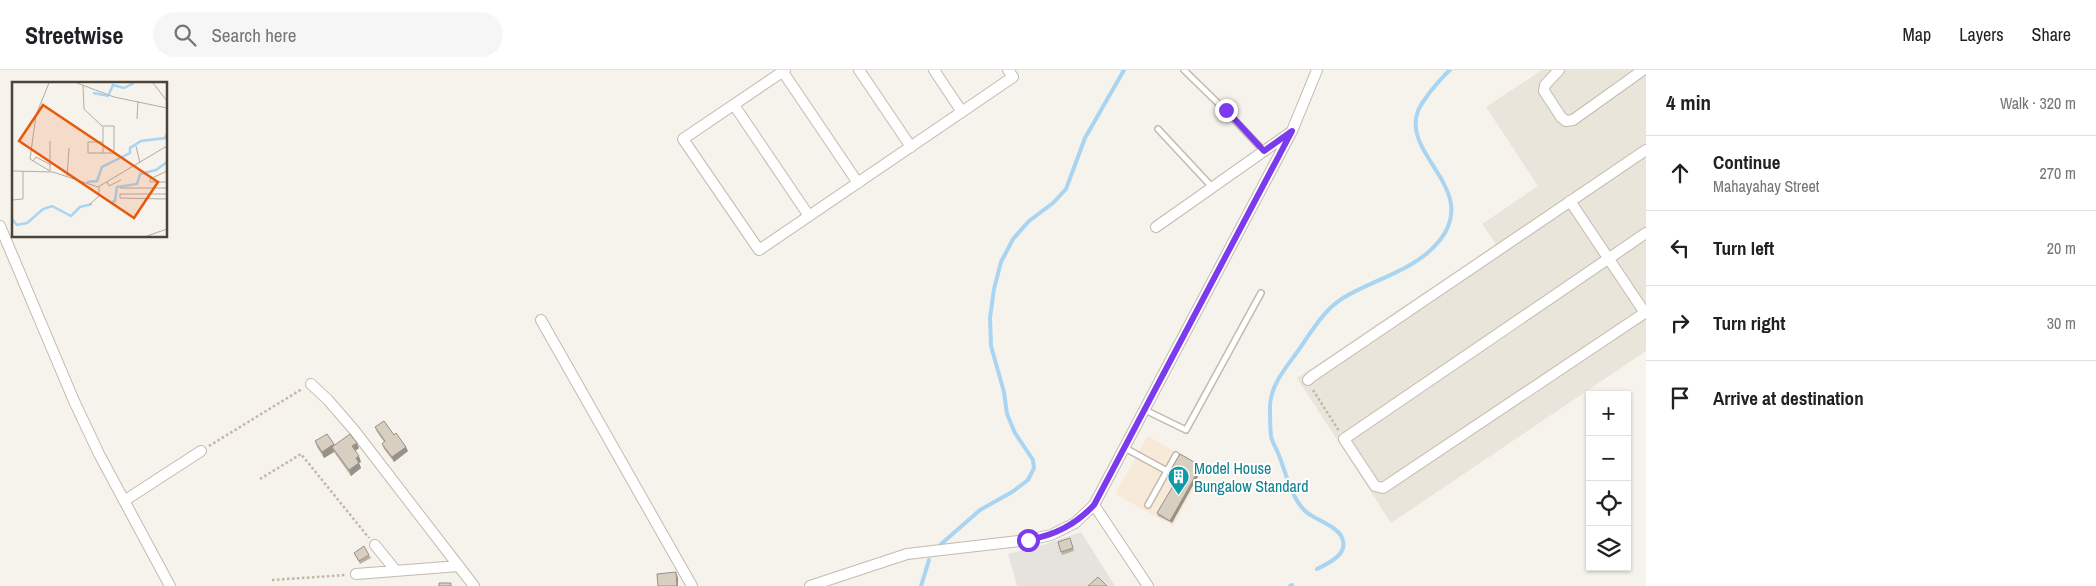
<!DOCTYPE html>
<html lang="en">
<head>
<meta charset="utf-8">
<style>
  :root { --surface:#fff; --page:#f6f6f6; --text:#202124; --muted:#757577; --line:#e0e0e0 }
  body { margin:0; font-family:"Archivo Narrow",sans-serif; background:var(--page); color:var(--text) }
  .controls { position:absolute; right:15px; bottom:15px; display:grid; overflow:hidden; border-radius:0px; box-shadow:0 1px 4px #0004 }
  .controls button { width:45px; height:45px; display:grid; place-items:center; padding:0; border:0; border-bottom:1px solid var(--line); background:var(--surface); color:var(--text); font:25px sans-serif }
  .stop { position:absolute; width:15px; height:15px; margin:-11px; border:4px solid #7c3aed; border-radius:50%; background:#fff }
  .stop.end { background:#7c3aed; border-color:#fff; box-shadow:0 1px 5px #0008 }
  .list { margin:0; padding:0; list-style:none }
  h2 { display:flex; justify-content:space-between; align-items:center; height:65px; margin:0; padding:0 20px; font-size:21px }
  h2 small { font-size:16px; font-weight:400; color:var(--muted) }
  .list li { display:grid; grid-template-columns:32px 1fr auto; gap:15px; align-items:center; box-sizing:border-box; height:75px; padding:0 20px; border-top:1px solid var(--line) }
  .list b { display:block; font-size:19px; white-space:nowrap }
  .list p { margin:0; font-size:16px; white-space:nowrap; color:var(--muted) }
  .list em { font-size:16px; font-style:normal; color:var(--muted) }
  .icon { flex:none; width:28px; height:28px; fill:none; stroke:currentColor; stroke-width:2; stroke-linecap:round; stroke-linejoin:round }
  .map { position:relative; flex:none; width:1646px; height:516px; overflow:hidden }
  header { display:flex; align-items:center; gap:30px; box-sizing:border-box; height:70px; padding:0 25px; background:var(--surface); border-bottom:1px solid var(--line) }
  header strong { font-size:24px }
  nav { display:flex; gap:28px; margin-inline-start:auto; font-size:18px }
  .search { width:350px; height:45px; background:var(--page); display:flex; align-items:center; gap:12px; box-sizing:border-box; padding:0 18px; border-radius:28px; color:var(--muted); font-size:19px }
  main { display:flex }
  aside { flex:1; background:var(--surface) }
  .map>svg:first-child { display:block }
  .residential { fill:#eae5da }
  .commercial { fill:#f7ead8 }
  .industrial { fill:#e6e2dd }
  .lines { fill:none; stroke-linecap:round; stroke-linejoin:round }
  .stream { stroke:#a9d4f2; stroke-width:4 }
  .service-casing { stroke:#c2bbae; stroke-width:8 }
  .minor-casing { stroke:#c2bbae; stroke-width:12 }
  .path { stroke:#c4b79f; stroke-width:2.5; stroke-dasharray:2.5 2.5; stroke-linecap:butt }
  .service { stroke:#fff; stroke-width:5 }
  .minor { stroke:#fff; stroke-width:10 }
  .wall { fill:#bab2a6 }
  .shaded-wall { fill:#979187 }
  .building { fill:#d8cfc1; stroke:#979187 }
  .route { stroke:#7c3aed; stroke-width:6 }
  .labels { text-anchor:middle; stroke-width:4; stroke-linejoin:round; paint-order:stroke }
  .culture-label { font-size:16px; fill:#0d838f; stroke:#fff; text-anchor:start }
  .inset-river { fill:none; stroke:#a9d4f2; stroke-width:2.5 }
  .inset-road { fill:none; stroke:#b2ada4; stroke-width:1 }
  .view { fill:#e8590c; fill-opacity:0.15; stroke:#e8590c; stroke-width:2.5 }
  .inset-edge { fill:none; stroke:#4b4439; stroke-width:2.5 }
</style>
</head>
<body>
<header>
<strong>Streetwise</strong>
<div class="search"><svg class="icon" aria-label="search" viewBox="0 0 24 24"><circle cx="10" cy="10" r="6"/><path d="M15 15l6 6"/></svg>Search here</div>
<nav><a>Map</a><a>Layers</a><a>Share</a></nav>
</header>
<main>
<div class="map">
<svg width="1646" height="516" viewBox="0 0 1646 516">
  <rect width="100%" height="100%" fill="#f6f3ec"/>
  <path class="residential" d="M1542,0H1646V281L1391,453L1297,308L1496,174L1482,154L1538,116L1486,37Z"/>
  <path class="commercial" d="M1148,366L1205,399L1173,456L1115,424Z"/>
  <path class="industrial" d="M1081,462L1115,516H1017L1008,484L1043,475Z"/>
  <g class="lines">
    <path class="stream" d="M940,475L980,440L1012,422L1028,410L1034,398L1033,390L1015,363L1007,344L1004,322L991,276L990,248L994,219L1001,192L1013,169L1029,151L1053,133L1066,119L1085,68L1124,0
      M1317,499C1327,494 1347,485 1343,471C1340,456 1316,451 1305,441C1290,426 1286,402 1278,383C1276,378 1272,372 1271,366C1270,357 1270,344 1270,335C1271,316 1284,300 1295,285C1310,265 1321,242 1343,228C1374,209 1417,200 1440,170C1480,119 1401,85 1418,41C1420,35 1426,28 1430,22C1437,14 1442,7 1450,0
      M921,516L929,490
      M1290,516L1292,515"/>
    <defs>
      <path id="service" d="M1184,0L1225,40L1264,81
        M1158,59L1212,117
        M1145,340L1186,360L1261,223
        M1125,378L1167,401
        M1148,435L1176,385"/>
      <path id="minor" d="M785,0L683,69L759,180L1013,7L1008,0
        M859,0L911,77
        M934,0L962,42
        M1559,0L1545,15L1544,21L1561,47L1566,51L1573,50L1643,0
        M783,2L858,113
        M734,35L809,146
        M1570,131L1645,243
        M0,156L74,331L99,384L170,516
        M1156,157L1291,62
        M1646,163L1344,369L1375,416L1383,418L1646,242
        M541,250L692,516
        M1308,310L1311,307L1646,80
        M311,314L328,330L354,360L474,516
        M124,431L201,381
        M1094,435L1148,516
        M375,475L396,501
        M356,504L459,496
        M810,516L907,484L1028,470L1051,465L1075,453L1094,435L1292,61L1317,0"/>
    </defs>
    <use href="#service" class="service-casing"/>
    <use href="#minor" class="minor-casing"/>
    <path class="path" d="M1313,320L1339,361
      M209,376L302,319
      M260,409L301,384L369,468
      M272,510L346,505"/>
    <use href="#service" class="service"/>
    <use href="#minor" class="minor"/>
  </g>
  <path class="wall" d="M375,357L394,365L408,381L394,392L384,379L382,374L384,372L377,362Z
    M315,371L334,374L335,376L359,378L355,381L361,392L359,393L361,398L351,406L334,382L324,388L317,377Z
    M1202,399L1172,453L1158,446L1157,443L1175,413L1168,409L1167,406Z
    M1070,468L1074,481L1062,485L1058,472Z
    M354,483L369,485L371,488L360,494Z"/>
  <path class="shaded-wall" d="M357,373L359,378L354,382L352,376Z
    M334,374L336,380L332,377L334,382L324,388L322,382Z
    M406,377L408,381L394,392L392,387Z
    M359,386L361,392L359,393L361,398L351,406L349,400L356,388Z
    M1201,396L1202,399L1172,453L1170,451Z
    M676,502L678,508V516H677Z"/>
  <path class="building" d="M384,351L394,365L396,363L406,377L392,387L382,374L385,371L375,357Z
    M327,364L334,374L322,382L315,371Z
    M350,364L357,373L352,376L359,386L356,388L359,393L349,400L332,377Z
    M1180,384L1201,396L1170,451L1157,443L1176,411L1167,406Z
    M1070,468L1073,478L1061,482L1058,472Z
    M364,476L369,485L359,491L354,483Z
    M676,502L677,516H658L657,504Z
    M1098,507L1107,516H1088Z
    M439,513H451V516H439Z"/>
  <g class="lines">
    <path class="route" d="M1028,470C1055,465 1075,455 1094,435L1292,61L1264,81L1226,40"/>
  </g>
  <defs>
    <symbol id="building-pin" viewBox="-11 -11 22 30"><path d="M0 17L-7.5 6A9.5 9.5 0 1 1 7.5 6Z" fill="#0f9aa8" stroke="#fff"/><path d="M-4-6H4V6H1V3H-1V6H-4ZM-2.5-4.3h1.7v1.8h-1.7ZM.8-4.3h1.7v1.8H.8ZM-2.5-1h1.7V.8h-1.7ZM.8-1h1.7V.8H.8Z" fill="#fff"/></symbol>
  </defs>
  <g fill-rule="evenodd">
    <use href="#building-pin" x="1166" y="394" width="25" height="34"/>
  </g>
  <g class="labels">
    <g class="culture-label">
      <text x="1194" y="404">Model House<tspan x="1194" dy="18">Bungalow Standard</tspan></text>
    </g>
  </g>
  <g transform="translate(12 12)">
    <rect width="155" height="155" fill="#f6f3ec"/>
    <path class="inset-river" d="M81,11L97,14M97,12L101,3L112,6L122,1M75,100L85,99L90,85L118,71V66L129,59L153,56L155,52M100,120L103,119L105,105L125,102L128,92L144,88L155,80M0,137L5,143L15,141L31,127L40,124L59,134L68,125L80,122"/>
    <path class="inset-road" d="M37,1L24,33L18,77L38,89M65,1L102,15L155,26M141,1L155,19M71,3L72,27L90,44H102V71H76V60H91M125,37L126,19M91,45V71M124,64L128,81M21,79L24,75L39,83M0,89L41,90L86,105L155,64M38,89V59M155,89L138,97V100H155M55,95L57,66M95,100L97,104L109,98M108,106H155M155,112H108V116L155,117M0,118L11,117V89M77,123L87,114V105M135,154L155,147"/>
    <path class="view" d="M31,23L146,100L122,136L7,59Z"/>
    <rect width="155" height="155" class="inset-edge"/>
  </g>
</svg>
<div class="controls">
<button>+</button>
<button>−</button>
<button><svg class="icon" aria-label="locate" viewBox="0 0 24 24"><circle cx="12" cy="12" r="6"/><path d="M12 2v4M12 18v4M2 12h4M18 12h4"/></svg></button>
<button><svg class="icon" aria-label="layers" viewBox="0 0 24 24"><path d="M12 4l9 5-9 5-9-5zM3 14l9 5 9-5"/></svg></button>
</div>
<div class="stop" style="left:1028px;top:470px"></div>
<div class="stop end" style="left:1226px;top:40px"></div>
</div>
<aside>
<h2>4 min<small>Walk · 320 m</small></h2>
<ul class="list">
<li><svg class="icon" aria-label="ahead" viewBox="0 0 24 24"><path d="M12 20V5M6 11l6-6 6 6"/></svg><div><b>Continue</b><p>Mahayahay Street</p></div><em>270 m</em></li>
<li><svg class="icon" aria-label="left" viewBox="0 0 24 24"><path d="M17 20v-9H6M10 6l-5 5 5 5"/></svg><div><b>Turn left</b></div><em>20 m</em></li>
<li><svg class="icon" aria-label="right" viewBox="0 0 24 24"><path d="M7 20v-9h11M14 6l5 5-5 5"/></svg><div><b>Turn right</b></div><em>30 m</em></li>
<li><svg class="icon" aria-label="arrive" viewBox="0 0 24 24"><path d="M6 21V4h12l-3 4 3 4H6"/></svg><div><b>Arrive at destination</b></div></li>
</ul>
</aside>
</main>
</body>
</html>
